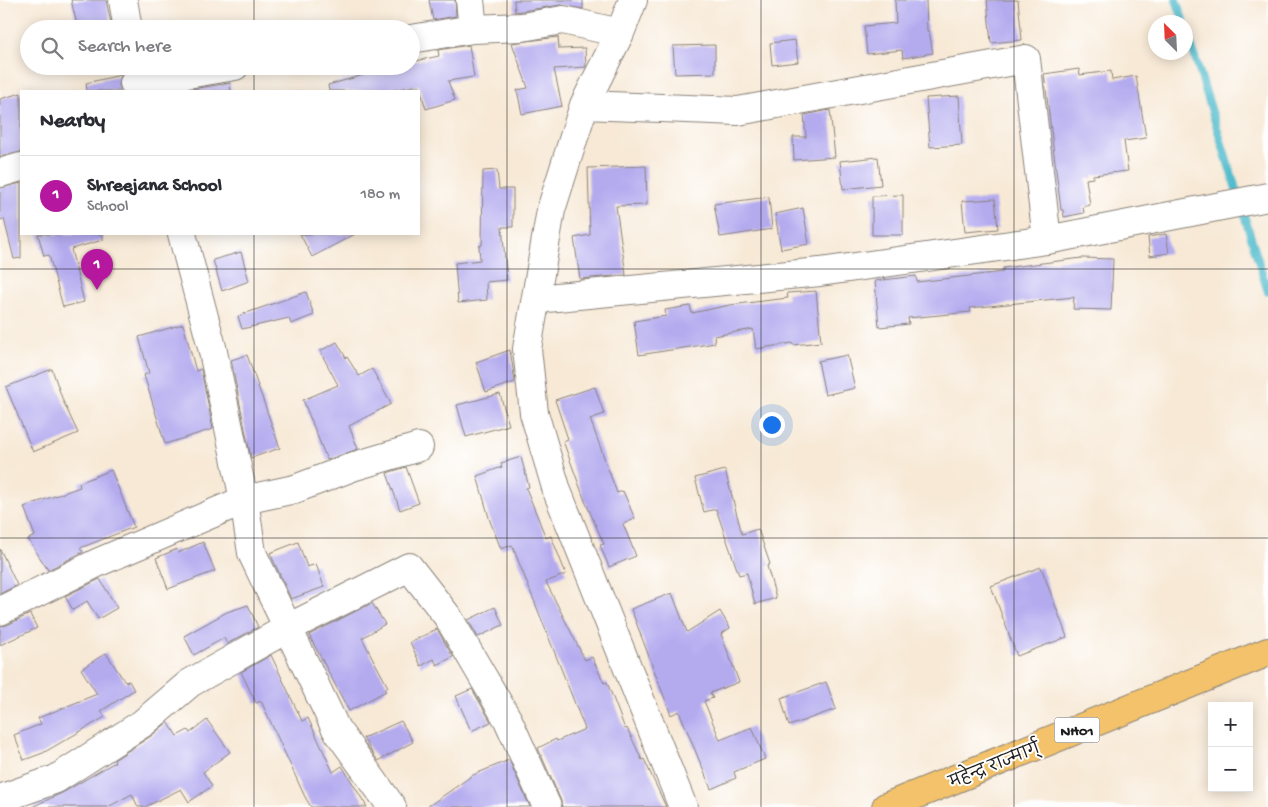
<!DOCTYPE html>
<html lang="en">
<head>
<meta charset="utf-8">
<style>
  :root { --surface:#fff; --page:#f7f7f7; --text:#2b2b33; --muted:#7c7c81; --line:#e1e1e2; --accent:#b5179e }
  body { margin:0; font-family:"Gochi Hand","Playpen Sans Deva",sans-serif; background:var(--page); color:var(--text) }
  .controls { position:absolute; right:15px; bottom:15px; display:grid; overflow:hidden; border-radius:0px; box-shadow:0 2px 12px #0003 }
  .controls button { width:45px; height:45px; display:grid; place-items:center; padding:0; border:0; border-bottom:1px solid var(--line); background:var(--surface); color:var(--text); font:25px sans-serif }
  .compass { position:absolute; left:1148px; top:15px; width:45px; height:45px; border-radius:50%; background:var(--surface); box-shadow:0 2px 12px #0003; rotate:336deg }
  .you { position:absolute; left:771px; top:424px; width:18px; height:18px; margin:-12px; border:4px solid #fff; border-radius:50%; background:#1a73e8; box-shadow:0 0 0 8px #1a73e833 }
  .badge { display:grid; place-items:center; width:32px; height:32px; border-radius:50%; background:var(--accent); color:#fff; font-size:16px; font-weight:700 }
  .pin { position:absolute; translate:-50% -41px; filter:drop-shadow(0 1px 2px #0008) }
  .pin::after { content:''; position:absolute; top:26px; width:18px; height:15px; background:inherit; clip-path:polygon(0 0,100% 0,50% 100%) }
  .list { margin:0; padding:0; list-style:none }
  h2 { display:flex; justify-content:space-between; align-items:center; height:65px; margin:0; padding:0 20px; font-size:21px }
  h2 small { font-size:16px; font-weight:400; color:var(--muted) }
  .list li { display:grid; grid-template-columns:32px 1fr auto; gap:15px; align-items:center; box-sizing:border-box; height:80px; padding:0 20px; border-top:1px solid var(--line) }
  .list b { display:block; font-size:19px; white-space:nowrap }
  .list p { margin:0; font-size:16px; white-space:nowrap; color:var(--muted) }
  .list em { font-size:16px; font-style:normal; color:var(--muted) }
  .icon { flex:none; width:28px; height:28px; fill:none; stroke:currentColor; stroke-width:2; stroke-linecap:round; stroke-linejoin:round }
  .map { position:relative; flex:none; width:1268px; height:807px; overflow:hidden }
  .search { position:absolute; background:var(--surface); box-shadow:0 2px 12px #0003; left:20px; top:20px; width:400px; height:55px; display:flex; align-items:center; gap:12px; box-sizing:border-box; padding:0 18px; border-radius:28px; color:var(--muted); font-size:19px }
  .panel { position:absolute; background:var(--surface); box-shadow:0 2px 12px #0003; left:20px; top:90px; width:400px; height:145px; border-radius:0px }
  .map>svg:first-child { display:block }
  .lines { fill:none; stroke-linecap:round; stroke-linejoin:round }
  .stream { stroke:#51bccd; stroke-width:8 }
  .building { fill:#b4abef }
  .minor-casing { stroke:#8a8279; stroke-width:30 }
  .highway-casing { stroke:#8a8279; stroke-width:30 }
  .minor { stroke:#fff; stroke-width:28 }
  .highway { stroke:#f3c26a; stroke-width:28 }
  .grid { fill:none; stroke:#1c1c1c; stroke-width:1; stroke-opacity:0.55 }
  .labels { text-anchor:middle; stroke-width:4; stroke-linejoin:round; paint-order:stroke }
  .shield { fill:#fff; stroke:#606060; stroke-width:1 }
  .shield-label { font-size:15px; font-weight:bold; fill:#1c1c1c }
  .street-label { font-size:16px; fill:#1c1c1c; stroke:#fff }
</style>
</head>
<body>
<div class="map">
<svg width="1268" height="807" viewBox="0 0 1268 807">
  <rect width="100%" height="100%" fill="#fff"/>
  <filter id="ink" filterUnits="userSpaceOnUse"><feTurbulence type="fractalNoise" baseFrequency=".02" numOctaves="2"/><feDisplacementMap in="SourceGraphic" scale="10" xChannelSelector="R" yChannelSelector="G"/><feConvolveMatrix kernelMatrix="1 2 1 2 8 2 1 2 1" color-interpolation-filters="sRGB"/></filter>
  <filter id="wash" filterUnits="userSpaceOnUse"><feTurbulence type="fractalNoise" baseFrequency=".0096" numOctaves="4" result="noise"/><feDisplacementMap in="SourceGraphic" scale="20" xChannelSelector="R" yChannelSelector="G"/><feGaussianBlur stdDeviation="1.12" result="paint"/><feColorMatrix in="noise" values="0 0 0 0 0 0 0 0 0 0 0 0 0 0 0 0 0 1.4 0 .05"/><feComposite in="paint" operator="in"/></filter>
  <g filter="url(#wash)">
    <rect width="100%" height="100%" fill="#f7e9d6"/>
    <g class="lines">
      <path class="stream" d="M1176,0L1184,22
        M1186,28L1268,292"/>
    </g>
    <g id="blocks">
      <path class="building" d="M71,0H106L111,23L88,29H78Z
        M429,0H455L456,16L433,20Z
        M514,0H583V9L561,5L515,12Z
        M895,0H926L927,31H929L933,53L903,58L902,50L867,54L864,26L896,23Z
        M987,0H1018L1022,40L991,43Z
        M558,37L559,49L585,48L586,67L554,69L562,106L522,114L517,90L528,88L512,43Z
        M795,40L798,62L772,65L770,43Z
        M469,45L474,77L448,81L455,100L426,109L419,85L390,91H329L328,85L396,66H411V62L439,56L438,50Z
        M715,45V73L675,74L673,46Z
        M1079,69L1080,75L1111,71L1112,80L1136,76L1146,138L1124,141L1128,171L1093,175V178L1086,179L1090,205L1083,207L1084,213L1064,217L1063,210H1061L1044,74Z
        M121,75L119,85L121,91H87L86,83Z
        M230,83L231,91H179Z
        M21,93V152L0,157V99Z
        M959,96L962,145L930,147L926,98Z
        M830,110L835,157L794,160L793,137H806L804,115Z
        M878,157L881,185L843,189L840,161Z
        M646,166L647,205L616,206L626,275L580,279L574,238L590,235L588,168Z
        M497,170L499,189H513V227H502L507,280L486,282L487,300L458,303L455,263L480,260L479,246L482,245L483,171Z
        M21,183V258L14,259L4,219L0,220V188Z
        M903,195V235H872V196Z
        M769,197L772,229L720,237L714,204Z
        M995,199L998,229L965,232L962,201Z
        M803,208L809,244L781,249L775,214Z
        M38,234H103V240L71,249L84,302L63,307L49,255L44,256Z
        M300,234H355L312,257Z
        M1166,234L1169,253L1150,256L1148,237Z
        M241,252L249,281L222,291L213,260Z
        M1082,258L1113,259L1111,310L1073,309L1074,297L970,308L971,312L908,318L909,324L879,327L875,281L916,276L917,282L1003,272V268Z
        M816,291L821,342L793,345L792,343L756,349L753,329L714,336L715,343L639,355L634,321L666,316L665,310L690,306L692,313L730,305L788,298L787,293Z
        M306,292L314,315L291,324L289,318L242,329L238,316Z
        M183,324L196,371L201,369L213,429L165,444L144,375L149,373L139,337Z
        M337,342L346,358L347,357L359,376L372,369L391,404L349,426L358,449L327,460L303,400L338,385L320,351Z
        M510,350L515,382L486,392L476,362Z
        M247,355L280,448L251,458L231,360Z
        M847,355L855,388L825,395L818,361Z
        M52,369L63,401L78,433L33,452L6,387Z
        M595,387L604,414L590,419L617,493L623,491L635,519L623,524L636,556L609,567L600,545L604,544L585,501L563,441L568,439L555,400Z
        M500,394L509,425L466,437L457,405Z
        M521,457L529,487L526,488L546,538L551,536L566,574L546,582L585,660L592,657L604,683L607,682L625,729L627,728L642,760L644,759L666,807H562L561,801L538,748L556,739L557,741L585,729L512,545L501,549L490,521L477,476L502,467L501,463Z
        M406,467L419,503L400,510L387,473Z
        M111,470L134,527L80,548L83,552L48,570L28,539L35,536L24,507L80,487L79,483Z
        M725,470L742,534L758,529L770,564L767,566L776,598L755,604L747,573L739,575L716,509L704,512L695,478Z
        M203,542L215,571L168,589L156,558L177,549L178,553Z
        M298,542L307,567L316,564L324,587L291,599L270,553Z
        M0,549L17,585L0,594Z
        M1041,567L1067,637L1017,656L991,586Z
        M100,579L117,608L98,619L87,601L73,610L65,596Z
        M672,593L687,632L720,611L730,628L721,634L739,682L710,693L713,698L704,701L720,740L752,727L765,759L734,772L736,778L711,789L679,711L671,715L631,609Z
        M372,603L385,624L362,638L388,687L384,689L386,691L349,711L309,635Z
        M248,605L258,627L227,644L224,638L194,655L184,636L227,612Z
        M495,607L503,625L478,637L468,620Z
        M30,614L37,628L0,645V626L7,625Z
        M437,629L453,657L437,665L434,659L421,666L410,642Z
        M106,653L125,682L129,681L134,690L101,711L105,717L43,753L24,760L14,735L41,724L38,718L97,694L81,669Z
        M271,655L302,721L308,718L333,772L342,766L367,807H311L305,797L261,701L256,703L241,672Z
        M826,682L836,709L789,726L781,698Z
        M472,689L491,722L471,731L456,696Z
        M207,720L230,752L203,772L212,786L189,802L181,789L145,807H138L132,794L108,807H32L64,792L115,762L114,760L151,736L168,722L177,736L188,730L190,733Z
        M401,721L413,742L378,761L363,738Z
        M509,760L530,807H427L473,775Z"/>
    </g>
  </g>
  <g filter="url(#ink)">
    <use href="#blocks" fill-opacity="0" stroke="#8a8279" stroke-width="1"/>
    <g class="lines">
      <defs>
        <path id="minor" d="M123,0L128,29
          M470,0L473,29
          M633,0L620,33L584,105L551,210L527,349L534,413L557,491L683,807
          M411,39L473,29L522,27L563,20L620,33
          M134,83L235,66
          M0,173L21,167
          M182,234L212,347L244,500L252,553L336,729L392,807
          M1047,240L1268,197
          M536,299L820,272L1047,240L1026,59L738,111L584,105
          M0,611L99,562L244,500L295,489L355,466L419,447
          M0,799L56,779L143,723L190,683L288,628L409,567L448,617L508,720L547,807"/>
        <path id="highway" d="M886,807L1268,652"/>
      </defs>
      <use href="#minor" class="minor-casing"/>
      <use href="#highway" class="highway-casing"/>
      <use href="#minor" class="minor"/>
      <use href="#highway" class="highway"/>
    </g>
  </g>
  <path class="grid" d="M254,0V29M507,0V807M761,0V807M1014,0V807M254,66V91M254,234V807M0,269H1268M0,538H1268"/>
  <g class="labels">
    <rect class="shield" x="1054.5" y="717.5" width="45" height="25" rx="4"/>
    <g class="shield-label">
      <text x="1077" y="735">NH01</text>
    </g>
    <g class="street-label">
      <text transform="translate(994 764) rotate(-22)" y="6">महेन्द्र राज्मार्ग्</text>
    </g>
  </g>
</svg>
<div class="controls">
<button>+</button>
<button>−</button>
</div>
<svg class="compass" viewBox="-18 -18 36 36"><path d="M0-13l5 13h-10z" fill="#e53935"/><path d="M0 13l5-13h-10z" fill="#7c7c81"/></svg>
<div class="you"></div>
<div class="pin badge" style="left:97px;top:290px">1</div>
<div class="search"><svg class="icon" aria-label="search" viewBox="0 0 24 24"><circle cx="10" cy="10" r="6"/><path d="M15 15l6 6"/></svg>Search here</div>
<section class="panel">
<h2>Nearby<small></small></h2>
<ul class="list">
<li><span class="badge">1</span><div><b>Shreejana School</b><p>School</p></div><em>180 m</em></li>
</ul>
</section>
</div>
</body>
</html>
